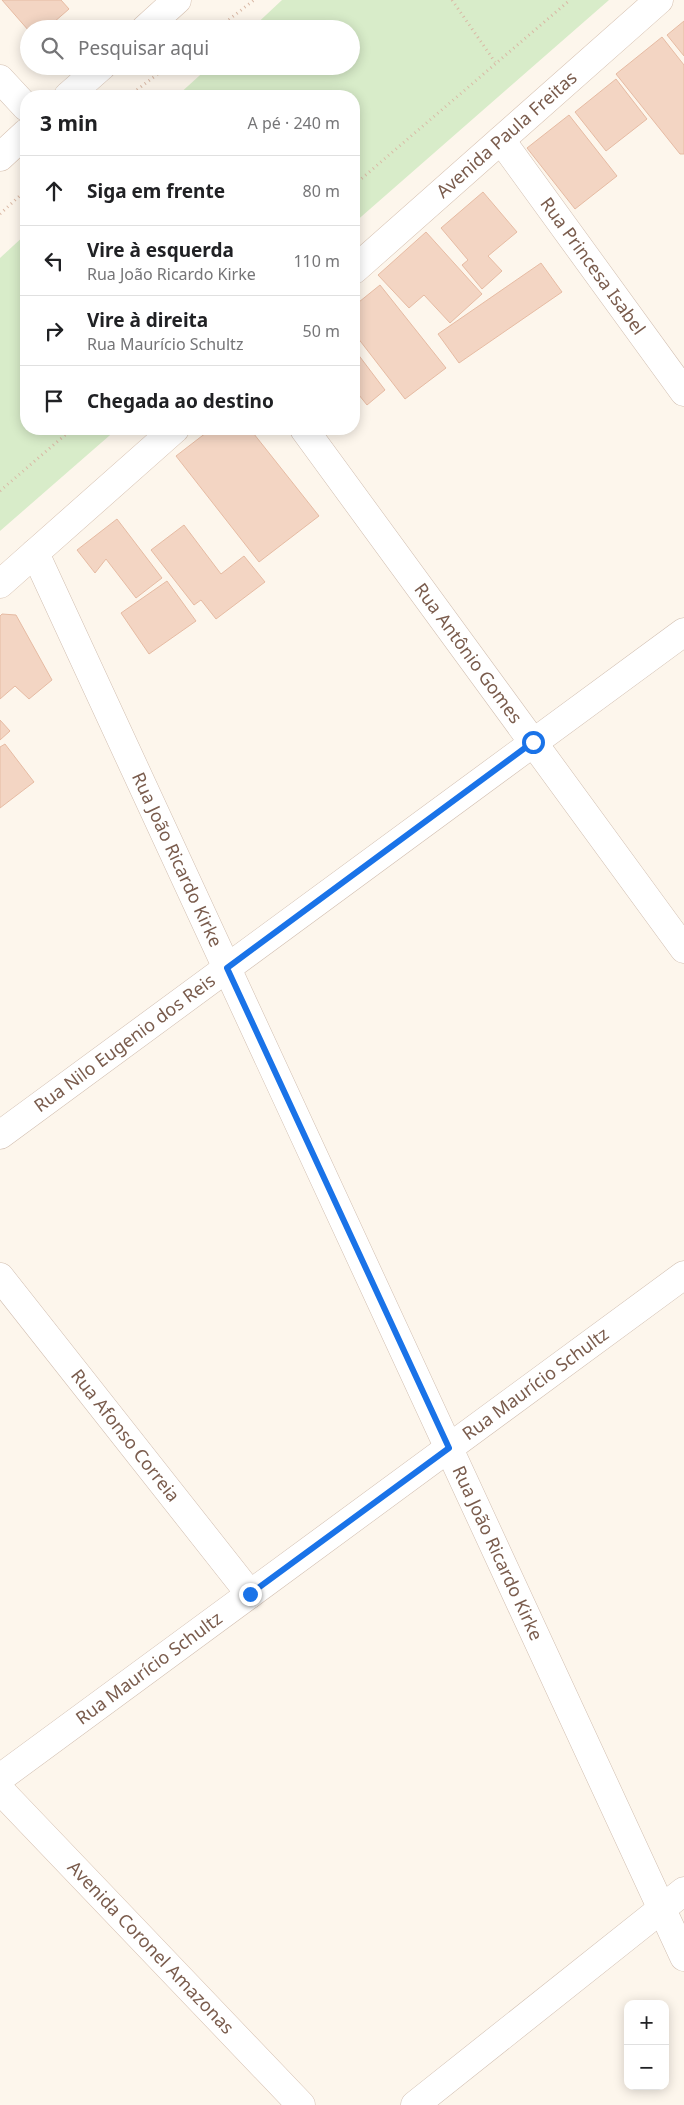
<!DOCTYPE html>
<html lang="pt">
<head>
<meta charset="utf-8">
<style>
  :root { --surface:#fff; --page:#f6f6f6; --text:#202124; --muted:#757577; --line:#e0e0e0 }
  body { margin:0; font-family:"Noto Sans",sans-serif; background:var(--page); color:var(--text) }
  .controls { position:absolute; right:15px; bottom:15px; display:grid; overflow:hidden; border-radius:10px; box-shadow:0 2px 12px #0003 }
  .controls button { width:45px; height:45px; display:grid; place-items:center; padding:0; border:0; border-bottom:1px solid var(--line); background:var(--surface); color:var(--text); font:25px sans-serif }
  .stop { position:absolute; width:15px; height:15px; margin:-11px; border:4px solid #1a73e8; border-radius:50%; background:#fff }
  .stop.end { background:#1a73e8; border-color:#fff; box-shadow:0 1px 5px #0008 }
  .list { margin:0; padding:0; list-style:none }
  h2 { display:flex; justify-content:space-between; align-items:center; height:65px; margin:0; padding:0 20px; font-size:21px }
  h2 small { font-size:16px; font-weight:400; color:var(--muted) }
  .list li { display:grid; grid-template-columns:32px 1fr auto; gap:15px; align-items:center; box-sizing:border-box; height:70px; padding:0 20px; border-top:1px solid var(--line) }
  .list b { display:block; font-size:19px; white-space:nowrap }
  .list p { margin:0; font-size:16px; white-space:nowrap; color:var(--muted) }
  .list em { font-size:16px; font-style:normal; color:var(--muted) }
  .icon { flex:none; width:28px; height:28px; fill:none; stroke:currentColor; stroke-width:2; stroke-linecap:round; stroke-linejoin:round }
  .map { position:relative; flex:none; width:684px; height:2105px; overflow:hidden }
  .search { position:absolute; background:var(--surface); box-shadow:0 2px 12px #0003; left:20px; top:20px; width:340px; height:55px; display:flex; align-items:center; gap:12px; box-sizing:border-box; padding:0 18px; border-radius:28px; color:var(--muted); font-size:19px }
  .panel { position:absolute; background:var(--surface); box-shadow:0 2px 12px #0003; left:20px; top:90px; width:340px; height:345px; border-radius:20px }
  .map>svg:first-child { display:block }
  .green { fill:#d8ecc9 }
  .building { fill:#f3d5c3; stroke:#e6bba3 }
  .lines { fill:none; stroke-linecap:round; stroke-linejoin:round }
  .street-casing { stroke:#d1beb0; stroke-width:29 }
  .secondary-casing { stroke:#d6c0b0; stroke-width:29 }
  .path { stroke:#d9b8a5; stroke-width:3; stroke-dasharray:1 4; stroke-linecap:butt }
  .street { stroke:#fff; stroke-width:28 }
  .secondary { stroke:#fff; stroke-width:28 }
  .route { stroke:#1a73e8; stroke-width:6 }
  .labels { text-anchor:middle; stroke-width:4; stroke-linejoin:round; paint-order:stroke }
  .street-label { font-size:18px; fill:#7a5c4d; stroke:#fffaf3 }
</style>
</head>
<body>
<div class="map">
<svg width="684" height="2105" viewBox="0 0 684 2105">
  <rect width="100%" height="100%" fill="#fdf6ec"/>
  <path class="green" d="M282,0H609L354,223V96H177L210,66H351V29H251Z
    M26,234V429H117L0,531V258Z"/>
  <path class="building" d="M2,0H61L69,9L46,29H29V31Z
    M684,21V56L667,35Z
    M662,37L684,65V154H680L616,74Z
    M616,79L647,119L606,151L575,112Z
    M569,115L617,176L575,209L527,148Z
    M483,192L517,232L488,256L502,271L482,289L462,265L468,260L441,228Z
    M426,232L482,294L450,323L424,295L409,308L378,275Z
    M541,263L562,292L459,363L438,334Z
    M380,285L446,368L405,399L354,333V306Z
    M354,349L385,390L367,405L355,390L354,391Z
    M211,429H250L319,516L259,562L176,456Z
    M117,519L162,578L136,598L106,559L95,573L77,550Z
    M184,525L221,574L244,556L265,582L216,619L201,600L194,605L151,550Z
    M167,581L196,621L149,654L121,613Z
    M2,614L16,615L52,680L29,699L15,686L0,699V616Z
    M0,720L10,731L0,740Z
    M5,744L34,782L0,808V747Z"/>
  <g class="lines">
    <defs>
      <g id="street">
        <path d="M0,79L26,107"/>
        <path id="s1" d="M501,140L684,392"/>
        <path id="s2" d="M304,429L684,949"/>
        <path id="s3" d="M35,553L684,1957"/>
        <path id="s4" d="M0,1135L684,632"/>
        <path id="s5" d="M0,1277L250,1594"/>
        <path id="s6" d="M0,1778L684,1275"/>
        <path d="M415,2105L684,1891"/>
      </g>
      <g id="secondary">
        <path d="M145,29L177,0"/>
        <path d="M68,96L102,66"/>
        <path d="M0,157L26,133"/>
        <path id="s7" d="M354,270L659,0"/>
        <path d="M0,584L175,429"/>
        <path id="s8" d="M0,1790L301,2105"/>
      </g>
    </defs>
    <use href="#street" class="street-casing"/>
    <use href="#secondary" class="secondary-casing"/>
    <path class="path" d="M452,0L495,62
      M217,29L254,0
      M129,96L168,66
      M354,185L570,0
      M0,214L26,190
      M0,491L72,429"/>
    <use href="#street" class="street"/>
    <use href="#secondary" class="secondary"/>
  </g>
  <g class="lines">
    <path class="route" d="M250,1594L449,1448L227,968L533,742"/>
  </g>
  <g class="labels">
    <g class="street-label">
      <text dy="6" stroke="none"><textPath href="#s7" startOffset="204">Avenida Paula Freitas</textPath></text>
      <text dy="6" stroke="none"><textPath href="#s1" startOffset="156">Rua Princesa Isabel</textPath></text>
      <text dy="6" stroke="none"><textPath href="#s2" startOffset="278">Rua Antônio Gomes</textPath></text>
      <text dy="6" stroke="none"><textPath href="#s3" startOffset="338">Rua João Ricardo Kirke</textPath></text>
      <text dy="6" stroke="none"><textPath href="#s4" startOffset="155">Rua Nilo Eugenio dos Reis</textPath></text>
      <text dy="6" stroke="none"><textPath href="#s6" startOffset="665">Rua Maurício Schultz</textPath></text>
      <text dy="6" stroke="none"><textPath href="#s5" startOffset="202">Rua Afonso Correia</textPath></text>
      <text dy="6" stroke="none"><textPath href="#s3" startOffset="1102">Rua João Ricardo Kirke</textPath></text>
      <text dy="6" stroke="none"><textPath href="#s6" startOffset="185">Rua Maurício Schultz</textPath></text>
      <text dy="6" stroke="none"><textPath href="#s8" startOffset="218">Avenida Coronel Amazonas</textPath></text>
    </g>
  </g>
</svg>
<div class="controls">
<button>+</button>
<button>−</button>
</div>
<div class="stop" style="left:533px;top:742px"></div>
<div class="stop end" style="left:250px;top:1594px"></div>
<div class="search"><svg class="icon" aria-label="search" viewBox="0 0 24 24"><circle cx="10" cy="10" r="6"/><path d="M15 15l6 6"/></svg>Pesquisar aqui</div>
<section class="panel">
<h2>3 min<small>A pé · 240 m</small></h2>
<ul class="list">
<li><svg class="icon" aria-label="ahead" viewBox="0 0 24 24"><path d="M12 20V5M6 11l6-6 6 6"/></svg><div><b>Siga em frente</b></div><em>80 m</em></li>
<li><svg class="icon" aria-label="left" viewBox="0 0 24 24"><path d="M17 20v-9H6M10 6l-5 5 5 5"/></svg><div><b>Vire à esquerda</b><p>Rua João Ricardo Kirke</p></div><em>110 m</em></li>
<li><svg class="icon" aria-label="right" viewBox="0 0 24 24"><path d="M7 20v-9h11M14 6l5 5-5 5"/></svg><div><b>Vire à direita</b><p>Rua Maurício Schultz</p></div><em>50 m</em></li>
<li><svg class="icon" aria-label="arrive" viewBox="0 0 24 24"><path d="M6 21V4h12l-3 4 3 4H6"/></svg><div><b>Chegada ao destino</b></div></li>
</ul>
</section>
</div>
</body>
</html>
